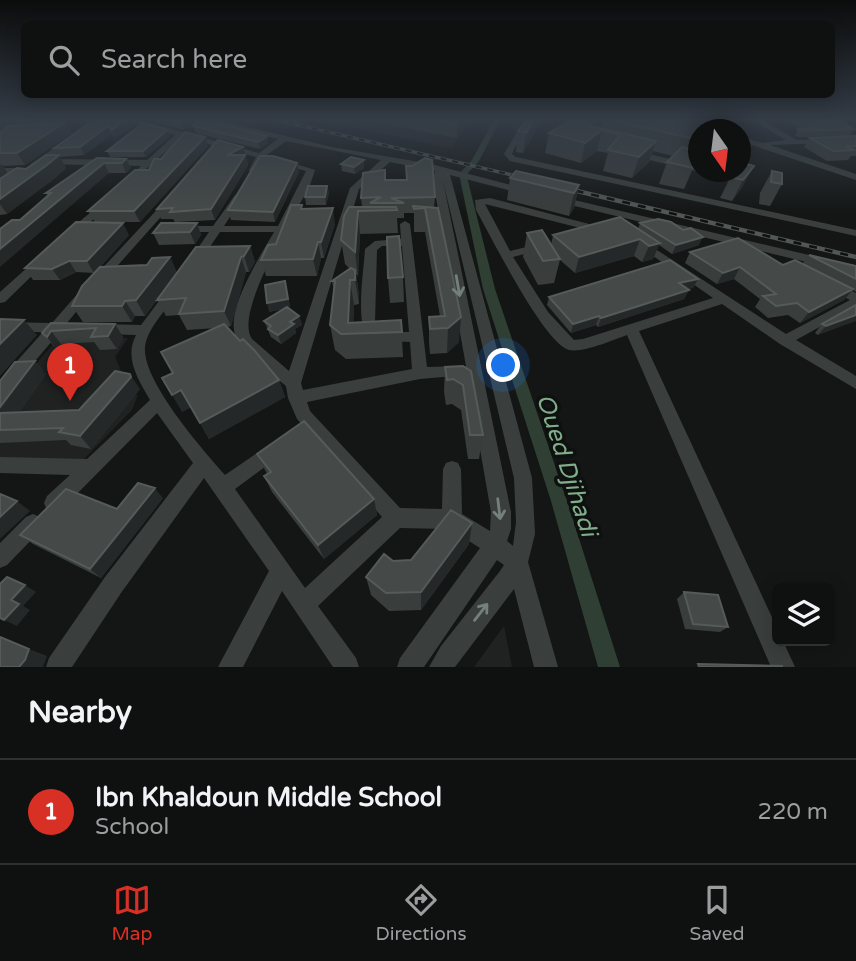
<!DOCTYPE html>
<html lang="en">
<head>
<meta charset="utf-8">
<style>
  :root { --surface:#0f1010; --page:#181919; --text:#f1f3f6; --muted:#9b9d9f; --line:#2f3030; --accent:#d93025 }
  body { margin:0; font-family:"Varela Round",sans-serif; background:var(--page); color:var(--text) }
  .controls { position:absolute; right:21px; bottom:21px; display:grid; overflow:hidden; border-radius:10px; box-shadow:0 4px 18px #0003 }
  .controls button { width:63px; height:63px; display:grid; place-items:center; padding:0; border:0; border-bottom:2px solid var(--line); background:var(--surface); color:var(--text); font:35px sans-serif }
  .compass { position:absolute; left:688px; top:119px; width:63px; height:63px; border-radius:50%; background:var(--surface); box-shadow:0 4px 18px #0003; rotate:166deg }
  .you { position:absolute; left:504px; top:366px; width:24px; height:24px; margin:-18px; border:5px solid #fff; border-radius:50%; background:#1a73e8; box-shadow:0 0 0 10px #1a73e833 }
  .badge { display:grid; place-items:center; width:46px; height:46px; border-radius:50%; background:var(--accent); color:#fff; font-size:23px; font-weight:700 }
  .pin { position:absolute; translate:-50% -58px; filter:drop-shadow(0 2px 4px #0008) }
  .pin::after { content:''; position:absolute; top:37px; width:24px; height:21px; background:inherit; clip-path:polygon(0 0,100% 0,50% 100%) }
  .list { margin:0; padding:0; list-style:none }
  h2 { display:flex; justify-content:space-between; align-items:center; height:91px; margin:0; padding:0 28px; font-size:30px }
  h2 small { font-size:23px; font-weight:400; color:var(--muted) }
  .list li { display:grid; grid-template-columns:46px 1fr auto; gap:21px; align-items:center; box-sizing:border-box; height:105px; padding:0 28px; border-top:2px solid var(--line) }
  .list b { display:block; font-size:26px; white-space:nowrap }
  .list p { margin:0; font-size:23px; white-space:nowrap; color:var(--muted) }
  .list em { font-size:23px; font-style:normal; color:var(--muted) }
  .icon { flex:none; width:38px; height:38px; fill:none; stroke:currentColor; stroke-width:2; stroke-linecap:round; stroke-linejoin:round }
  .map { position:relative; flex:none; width:856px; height:667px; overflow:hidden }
  .search { position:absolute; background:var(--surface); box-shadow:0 4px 18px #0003; left:21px; right:21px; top:21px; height:77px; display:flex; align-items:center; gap:18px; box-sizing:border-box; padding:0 24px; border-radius:10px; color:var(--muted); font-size:26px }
  .sheet { height:196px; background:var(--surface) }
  nav { display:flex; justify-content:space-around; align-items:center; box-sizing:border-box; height:98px; border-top:2px solid var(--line); background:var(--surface); font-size:19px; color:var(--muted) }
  nav a { display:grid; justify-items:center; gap:4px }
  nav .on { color:var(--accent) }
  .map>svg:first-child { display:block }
  .built { fill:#202222 }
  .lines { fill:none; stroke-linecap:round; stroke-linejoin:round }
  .canal { fill:#303f34; fill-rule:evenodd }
  .street { fill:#3a3f3d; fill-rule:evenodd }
  .rail-far1-casing { stroke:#505754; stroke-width:3.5 }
  .rail-casing { stroke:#505754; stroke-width:4.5 }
  .rail-far1 { stroke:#0f1010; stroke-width:2; stroke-dasharray:6; stroke-linecap:butt }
  .rail { stroke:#0f1010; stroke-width:2.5; stroke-dasharray:8; stroke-linecap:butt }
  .wall { fill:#393d3c }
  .shaded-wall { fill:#252828 }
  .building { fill:#454a49; stroke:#545b58; stroke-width:2 }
  .oneway { stroke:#76807b }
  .labels { text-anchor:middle; stroke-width:7; stroke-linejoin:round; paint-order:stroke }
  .water-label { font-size:24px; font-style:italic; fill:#80ae8a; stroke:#0f1010 }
</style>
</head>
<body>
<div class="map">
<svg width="856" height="667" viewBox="0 0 856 667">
  <rect width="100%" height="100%" fill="#141615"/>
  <path class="built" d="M315,120H473L451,148Z
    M60,336L128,338L115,357L130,392L138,395L132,410L82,461L0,460V406Z
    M504,626L512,667H474Z"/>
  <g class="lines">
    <path class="canal" d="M494,120H500L479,161L467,174L468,181L495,289L567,501L620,667H598L551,501L483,289L459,174L472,160Z"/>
    <path class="street" d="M18,120H26L0,146V139Z
      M95,120H104L49,159L147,160L175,135L126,120H139L259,153L278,139L204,120H218L332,147L431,164L530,190V194L527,195L450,175L532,478L535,534L528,562L558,667H534L514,589L455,667H429L441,646L500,571L504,565L497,560L424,667H397L400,658L480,548L450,529L400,528L318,606L356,658L359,667H333L282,591L243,667H218L269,571L204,478L121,593L72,667H46L49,658L105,577L193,463L157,413L61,510L54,512L47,510L44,503L47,496L70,475L0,473V457L87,459L150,400C138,379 124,358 136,335L99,334L92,329L99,324L141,325L168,289H176L178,292C168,308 147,328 145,347C142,381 203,450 225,475L269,445L275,442L281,445L284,450L281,455L235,489L305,588L382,517L297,419L288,398L286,386C270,372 244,357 236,337C224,311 261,255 274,232H220L199,263L195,265L189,261L209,232H183L178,229L183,226H213L235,195L238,194L243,197L224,226H278L306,171L263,159L256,172H250L249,170L256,157L182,137L129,184L124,181L141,166L43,164L37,168H31V164ZM286,141L381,160L350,188L289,371L252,339C233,313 296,213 310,185L315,170L267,155ZM390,162L435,171L433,181L466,366L427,367L410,224L405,221L400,224L401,239L375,241L365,249C364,270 354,327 370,340L410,342L412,369L303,390L301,383L359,189ZM443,181L514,478L516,522L513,546L507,541L511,529V512ZM382,246H402L409,332H377L375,321L377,250ZM467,375L491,512L490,531L462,514L461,469L458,463L452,461L446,463L443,469L442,509L400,508L310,411L307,402L420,379Z
      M182,120H196L219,127L215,129Z
      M524,120H532L514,149L512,154L516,157L856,230V236L510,161L504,154Z
      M752,120H762L797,140L856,138V142L770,145L856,174V180L740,141V136L762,143L786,140Z
      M632,150L698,166L699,172L629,155V151Z
      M0,168H28L32,171L28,174H0Z
      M557,196L856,266V274L554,201V197Z
      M490,198L608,229L609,231L604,234L485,204L510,251L543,243L549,246L547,248L513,257L548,312L574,340L583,339L713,298L636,244L634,242L640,239L786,334L850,300L828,289L826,286L828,283H836L856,293V307L796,340L856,376V389L780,344L722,304L639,331L777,628V641H783L795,667H771L627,335C613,340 583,353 569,350C543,342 491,236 476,210L475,200Z
      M167,199L175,201L103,282H95L93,279L95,276Z
      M104,201L108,202V206L74,237H66V233Z
      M42,256L48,260L46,262L5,302L0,303V292L38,258Z
      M85,290L91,294L66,324L69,328L67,331L59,333L6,395L0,397V380L43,332H0V322L52,323L80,291Z
      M33,514L40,517L43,524L40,531L7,565L0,568V543L26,517Z"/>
    <defs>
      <path id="rail-far1" d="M277,120L529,179"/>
      <path id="rail" d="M560,187L856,257"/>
    </defs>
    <use href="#rail-far1" class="rail-far1-casing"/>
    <use href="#rail" class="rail-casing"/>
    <use href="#rail-far1" class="rail-far1"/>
    <use href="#rail" class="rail"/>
  </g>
  <path class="wall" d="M0,120H14L9,126L24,125L21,120H48L45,123L72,133L25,165L3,166L8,174L26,169L58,155L54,148L94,120L133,125L115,138L112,134L84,155L60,157L66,168L55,178L7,214L0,215Z
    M155,120H188L189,125L183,130L156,122Z
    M366,120H457V138Z
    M526,120H542L523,153L516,152L518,131Z
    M603,120H723L719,130H698V157L684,189L659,184L667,162L673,156L653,151L649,162L632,178L603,171L608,153L597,151L581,163L545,153L549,133L596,127L601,128Z
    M787,120H839L854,129L850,136L798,137L795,136L798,129H800Z
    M193,126L268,143L260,149L196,133Z
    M167,130L170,136L146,157H110L107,151Z
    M856,136V156H851L848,160L827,161L804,147L810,138Z
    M208,146L140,222H95L88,211L149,170L161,159Z
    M243,147L248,165L215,220L175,222L173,219H161L157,209Z
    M97,158L126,159L131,168L126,173H109L20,220L48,196L46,193Z
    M364,160V168L355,174L342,171L341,164Z
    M385,170L386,180L435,197L434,208L459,342L447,353L430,354L429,342V317L440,316L425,232H414V213H404V218H397L398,233L360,234L358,276L356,274L359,295V304L354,305L353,322L401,320L403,357L346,359L335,350L330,325L334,292L332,281L350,269L345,264L341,240L344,216L362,207L361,198Z
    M772,171L782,184L770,206L759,204L760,193Z
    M299,172L275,222L231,220L228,210Z
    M733,172H740L743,186L732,201L720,198Z
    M510,178L579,185L574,208L569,216L507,200Z
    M327,186L329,193L326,205H306L305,197Z
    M303,209L335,224L324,258H321L317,276H266L261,260L276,244Z
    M615,220L638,229L640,223L699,245L672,254L659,245L653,259L642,262L634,256L575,273L560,260L554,283L538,285L523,257L527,233L551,245L553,235Z
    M197,223L201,235L195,244L159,245L153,233Z
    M129,235L100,267L147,265L170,257L177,273L145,316H135L132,322H83L72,306L94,273L76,272L60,280H33L25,268Z
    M250,246L255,262L249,272H246L231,326L227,327L279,380L285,397L209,439L191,407L182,412L172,373L217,328L187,330L179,315L166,316L157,300Z
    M690,252L783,265L803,263L809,255L856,266V292L853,290L844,300L800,323L788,315L768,318L755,307L760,299L734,279L717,284L685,263Z
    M403,277L404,302L390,303L388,278Z
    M698,279L693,288L687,289L689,290L684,299L598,327L596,325L571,333L547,305L549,297Z
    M287,290L290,307L288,308L299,316L302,325L295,329L296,333L281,344L271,337L264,321L283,309L269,312Z
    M856,305L818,335L815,333L822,324Z
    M51,323L115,324L123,337L117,349L100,350L94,342L61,344L57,350L42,333Z
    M35,361L46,374L19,412L79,410L140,389L91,449L71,445L66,440L0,443V381Z
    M463,366L483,435L479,459H468L461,410L452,404L446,405L444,392L445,367Z
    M257,454L374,499L377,515L324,559L272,492L264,476L267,474Z
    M163,498L101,578L33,544L20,535L117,509Z
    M472,523L469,544L421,610L389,611L371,595L366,577L393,561L411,560Z
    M684,592L728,627L720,632L685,629L677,599Z"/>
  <path class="shaded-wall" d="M0,120H14L0,134Z
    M21,120H48L43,126L25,127Z
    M125,120H130L133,125L115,138L112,130Z
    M184,120H188L189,125L183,130L181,123Z
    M534,120H542L523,153L526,133Z
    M585,120H597L596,127L582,136Z
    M721,120H723L719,130H713Z
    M66,122L72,133L25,165L17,153Z
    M108,126L112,134L84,155L80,147Z
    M167,130L170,136L146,157L143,151Z
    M602,130L597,151L581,163L585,143Z
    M267,136L268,143L260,149L258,142Z
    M205,137L208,146L140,222L134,211Z
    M656,141L649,162L632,178L639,157Z
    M243,147L248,165L215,220L211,209L227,155Z
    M59,155L66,168L55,178L7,214L0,204V199Z
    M126,159L131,168L126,173L122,163Z
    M364,160V168L355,174L354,167Z
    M104,163L109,173L0,267V249Z
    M297,163L299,172L275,222L273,212Z
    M2,164L10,177L0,185V165Z
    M754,166L743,186L732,201L743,180Z
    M579,185L574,208L569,216L574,193Z
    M327,186L329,193L326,205L325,197Z
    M333,208L335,224L324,258L321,242Z
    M358,211L360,234L358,276L355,252Z
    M123,223L129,235L94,273L87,261Z
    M197,223L201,235L195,244L190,232Z
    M703,237L699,245L672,254L676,245Z
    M640,239L634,256L575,273L579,257Z
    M318,242L321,258L317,276L313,259Z
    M660,243L653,259L642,262L649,246Z
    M250,246L255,262L249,272L244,256Z
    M170,257L177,273L145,316L136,300Z
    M241,257L246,272L231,326L224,311Z
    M69,261L76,272L60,280L52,269Z
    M740,267L734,279L717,284L723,273Z
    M355,270L359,295V304L355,280Z
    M698,279L693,288L675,291L679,283Z
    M350,280L354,305L353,334L348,323Z
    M285,281L290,307L269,312L267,303Z
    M853,289L844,300L800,323L809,312Z
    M689,290L684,299L598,327L601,318Z
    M125,301L135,316L132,322L122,306Z
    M856,315V321L818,335L826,326Z
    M299,316L302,325L295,329L296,333L281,344L278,335L290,322Z
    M599,316L596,325L571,333L573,324Z
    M461,317L459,342L447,353L448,328Z
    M24,320L37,335L0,376V344Z
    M115,324L123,337L117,349L108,336Z
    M51,331L61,344L57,350L47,337Z
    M35,361L46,374L9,426L0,417V407Z
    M130,374L140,389L91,449L80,436Z
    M279,380L285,397L209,439L200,423Z
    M181,390L191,407L182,412L172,395Z
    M155,488L163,498L101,578L90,569Z
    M374,499L377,515L324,559L318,545Z
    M17,501L30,511L0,539V517Z
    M472,523L469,544L421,610V592Z
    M25,585L36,592L23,606L30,610L17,626L4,620L11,600Z
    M29,649L47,656L43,667H19Z"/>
  <path class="building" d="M94,120H125L112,130L108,126L80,147L54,148Z
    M170,120H184L181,123Z
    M434,120H457V124Z
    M526,120H534L526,133L518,131Z
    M571,120H586L587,125L656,141L639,157L608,150L620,135L602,130L585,143L549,133Z
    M611,120H721L713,130H698V140Z
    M800,120H839L854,129L801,131L798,129H814Z
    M198,121L216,123L267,136L258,142L193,126Z
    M66,122L17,153H0V133L8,126Z
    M143,123L167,130L143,151H107Z
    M185,132L205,137L134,211H88L135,170H149L154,159H161Z
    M856,136V146H846L854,150L833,151L810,138Z
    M218,140L243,147L227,155H245L211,209L170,212L173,208L157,209Z
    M682,147L698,151V155L693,168L667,162Z
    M46,155H59L47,165L0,199V179L17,168L26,169Z
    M260,156H273L297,163L273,212L228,210Z
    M351,157L364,160L354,167L341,164Z
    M97,158L126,159L122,163H104L0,249V229L12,220H20L51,193H46Z
    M425,158L432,160L435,197L391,198L404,203H370L381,197L361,198L363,173L385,170V180H407L406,166H412Z
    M740,162L754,166L743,180L730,177L733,172H740Z
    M516,171L579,185L574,193L510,178Z
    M772,171L782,173V184L771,182Z
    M308,186H327L325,197H305Z
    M291,205H302L301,209L333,208L321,242H318L313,259L261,260L268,245L276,244Z
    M413,206L438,208L461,317L448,328L430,329L429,317L445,316L425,208L414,209Z
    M349,207H396L397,210L358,211L355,252L341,240L344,216Z
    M620,217L660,243L649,246L640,239L579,257L553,235Z
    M658,219L671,222L683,230L691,228L703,237L676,245L640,223Z
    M76,222L123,223L87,261H69L52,269L25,268Z
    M161,223H197L190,232L153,233Z
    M542,230L560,259L543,261L527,233Z
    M399,236L403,277L388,278L387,237Z
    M738,238L783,265L795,260L853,289L809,312L797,303L776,306L763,296L776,294L740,267L723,273L690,252Z
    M250,246L244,256L241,257L224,311L179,314L186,298L157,300L196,247Z
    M809,255L856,266V279Z
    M170,257L136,300L125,301L122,306H72L82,286L100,267L147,265L152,258Z
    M670,260L698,279L679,283L689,290L601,318L599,316L573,324L549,297Z
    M351,268L355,270V280H350L348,323L401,320L402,332L341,334L330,325L335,281H332Z
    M285,281L288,299L267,303L265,285Z
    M856,305V315L826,326L822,324Z
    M287,307L299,316L290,322L294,324L278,335L268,329L271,326L264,321Z
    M0,319L24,320L0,344Z
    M51,323L115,324L108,336L91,337L96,328L51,331L47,337L42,333Z
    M224,324L240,341L243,339L254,350L279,380L200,423L181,390L172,395L162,378L173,373L161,352Z
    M35,361L0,407V381L15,362Z
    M463,366L471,371L483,435H470L463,385L453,379L447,380L445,367Z
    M115,371L130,374L131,377L80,436L59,432L63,428L0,430V413L79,410Z
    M304,421L374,499L318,545L264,476L271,472L257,454Z
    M138,483L155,488L90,569L20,535L66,489L117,509Z
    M0,494L17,501L0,517Z
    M451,510L472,523L421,592L386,593L366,577L384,554L393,561L411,560Z
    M7,577L25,585L11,600L19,604L4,620L0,618V584Z
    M684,592L718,595L728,627L693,624Z
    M0,637L29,649L25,660L19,667H0Z
    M698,664L782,666V667H699Z"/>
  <defs><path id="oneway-shaft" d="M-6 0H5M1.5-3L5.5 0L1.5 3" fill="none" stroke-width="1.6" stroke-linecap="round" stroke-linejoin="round" transform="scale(1.75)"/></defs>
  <g class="oneway">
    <use href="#oneway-shaft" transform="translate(458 286) rotate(80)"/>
    <use href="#oneway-shaft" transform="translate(499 509) rotate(83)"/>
    <use href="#oneway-shaft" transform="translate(481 612) rotate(-52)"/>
  </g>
  <linearGradient id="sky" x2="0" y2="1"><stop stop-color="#0b0c0c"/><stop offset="0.56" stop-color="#343c46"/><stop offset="1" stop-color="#343c46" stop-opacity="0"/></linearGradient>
  <rect width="856" height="213" fill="url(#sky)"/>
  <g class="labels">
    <g class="water-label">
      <text transform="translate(567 465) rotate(72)" y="8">Oued Djihadi</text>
    </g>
  </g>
</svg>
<div class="controls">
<button><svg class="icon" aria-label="layers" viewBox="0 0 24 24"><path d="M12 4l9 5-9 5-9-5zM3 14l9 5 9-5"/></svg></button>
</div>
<svg class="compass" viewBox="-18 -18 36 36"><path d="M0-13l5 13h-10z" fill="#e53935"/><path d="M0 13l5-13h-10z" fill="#9b9d9f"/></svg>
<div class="you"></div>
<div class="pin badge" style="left:70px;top:401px">1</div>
<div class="search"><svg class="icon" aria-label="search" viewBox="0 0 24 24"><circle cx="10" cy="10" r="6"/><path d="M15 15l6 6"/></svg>Search here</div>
</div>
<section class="sheet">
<h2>Nearby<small></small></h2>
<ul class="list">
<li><span class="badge">1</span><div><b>Ibn Khaldoun Middle School</b><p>School</p></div><em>220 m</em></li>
</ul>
</section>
<nav>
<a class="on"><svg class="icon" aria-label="map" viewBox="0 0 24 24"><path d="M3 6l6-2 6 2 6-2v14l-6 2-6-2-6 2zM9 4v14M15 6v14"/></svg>Map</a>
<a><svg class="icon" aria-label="directions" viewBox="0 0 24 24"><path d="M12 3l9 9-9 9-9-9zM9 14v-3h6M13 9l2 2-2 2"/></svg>Directions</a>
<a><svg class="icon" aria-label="saved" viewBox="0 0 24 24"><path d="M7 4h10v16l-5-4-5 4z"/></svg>Saved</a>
</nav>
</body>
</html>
